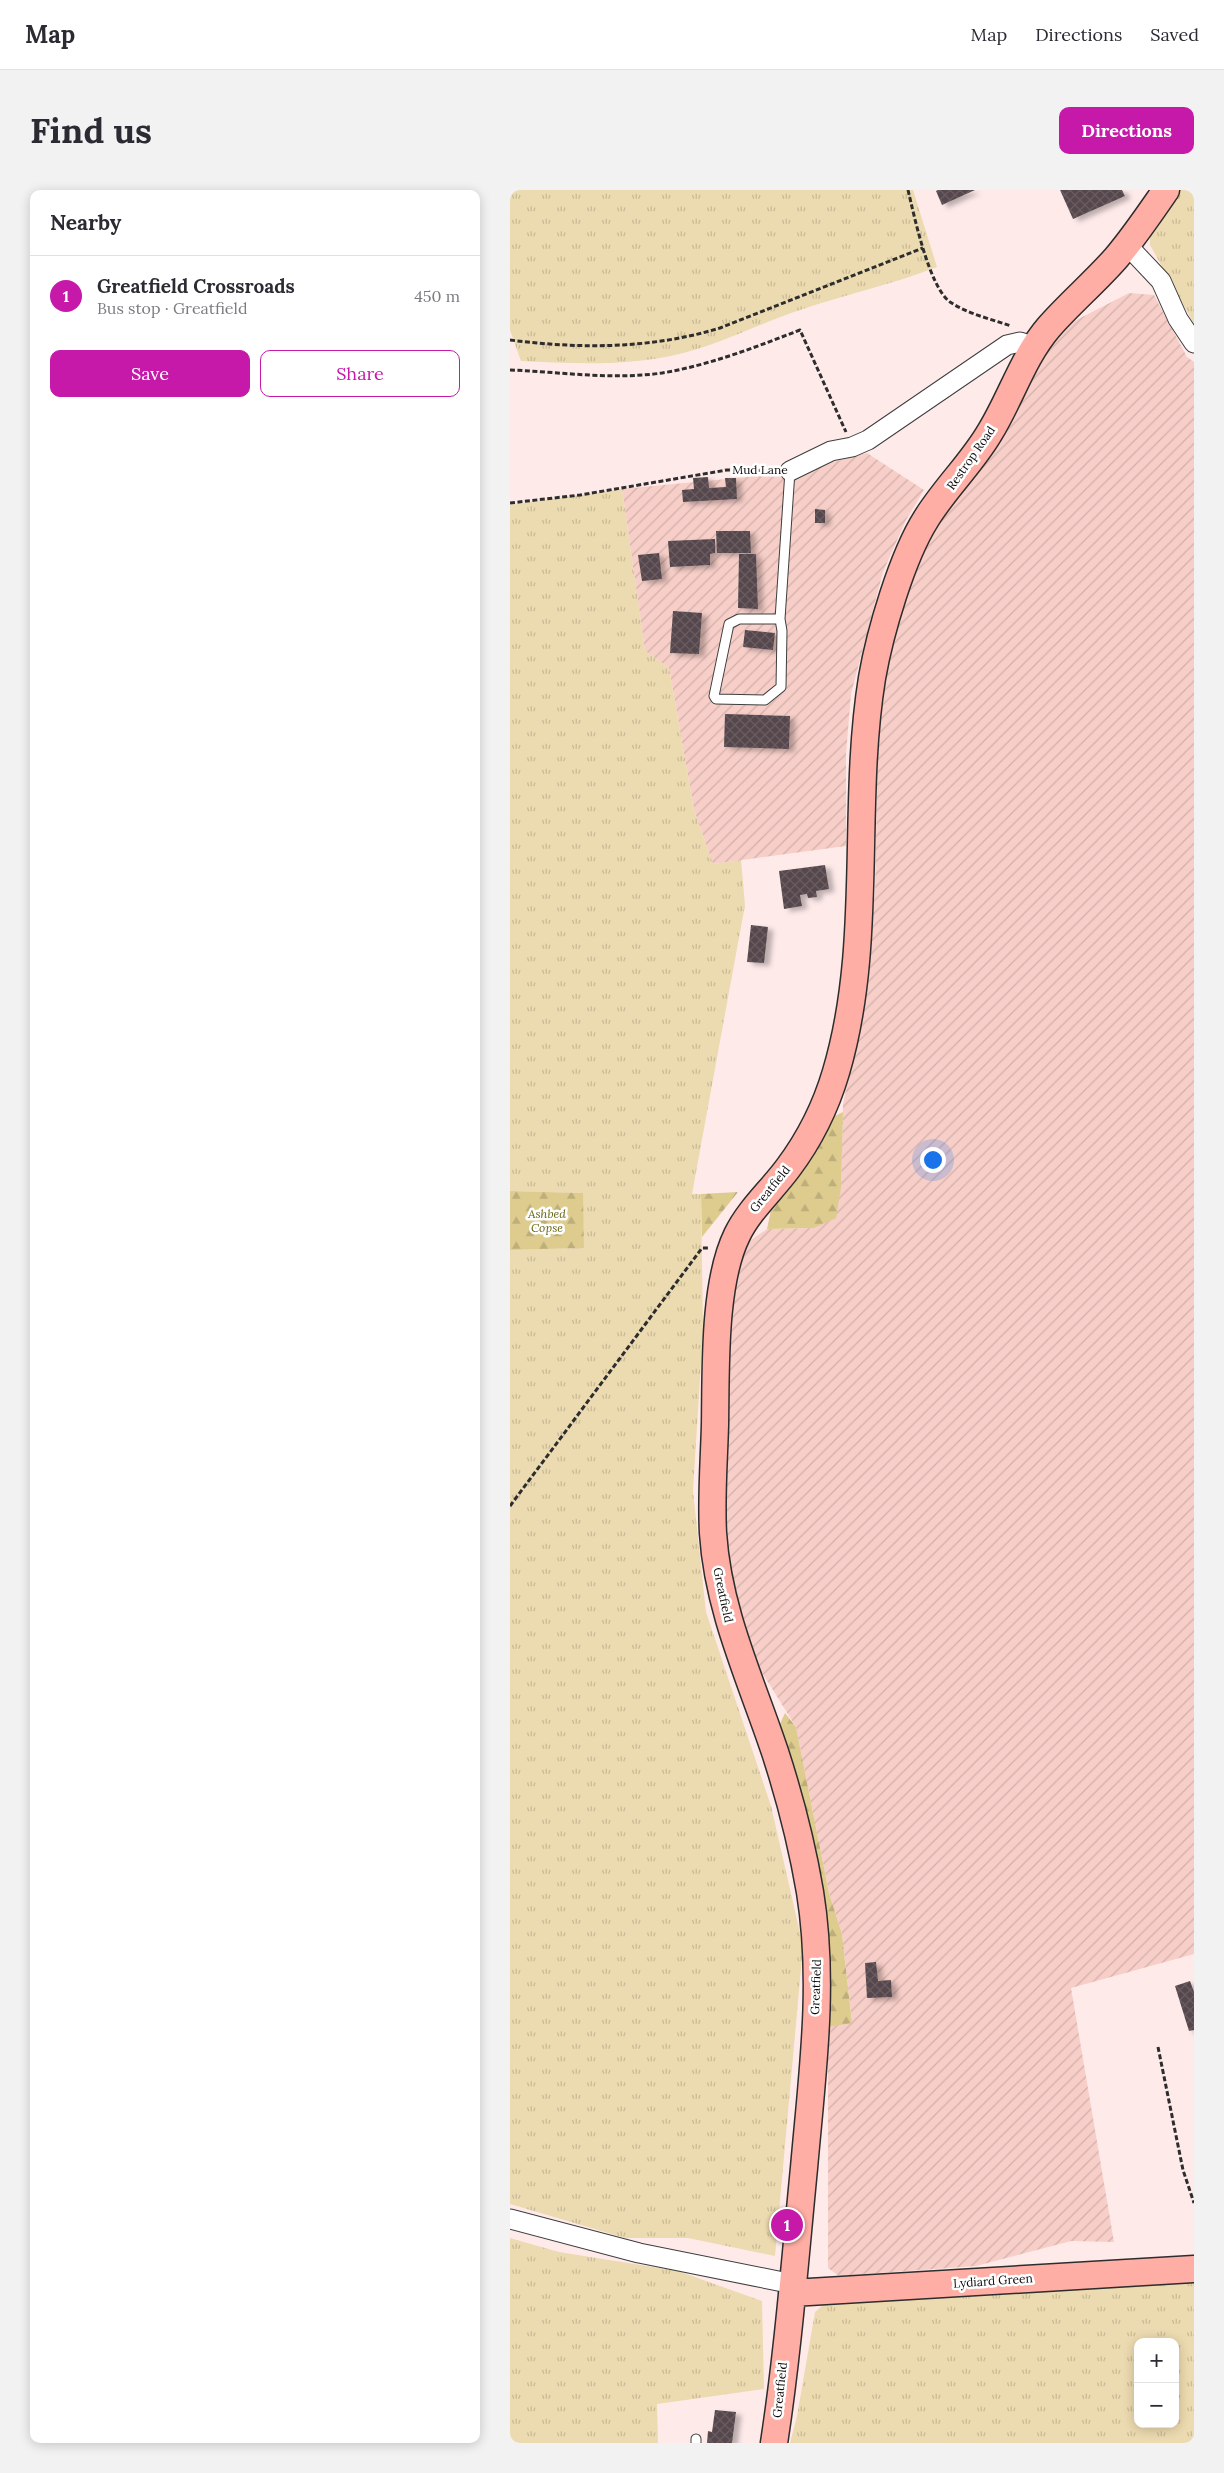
<!DOCTYPE html>
<html lang="en">
<head>
<meta charset="utf-8">
<style>
  :root { --surface:#fff; --page:#f2f2f3; --text:#2b2b33; --muted:#7c7c81; --line:#e1e1e2; --accent:#c619a9 }
  body { margin:0; font-family:Lora,serif; background:var(--page); color:var(--text) }
  .controls { position:absolute; right:15px; bottom:15px; display:grid; overflow:hidden; border-radius:10px; box-shadow:0 2px 12px #0003 }
  .controls button { width:45px; height:45px; display:grid; place-items:center; padding:0; border:0; border-bottom:1px solid var(--line); background:var(--surface); color:var(--text); font:25px sans-serif }
  .you { position:absolute; left:422px; top:969px; width:18px; height:18px; margin:-12px; border:4px solid #fff; border-radius:50%; background:#1a73e8; box-shadow:0 0 0 8px #1a73e833 }
  .badge { display:grid; place-items:center; width:32px; height:32px; border-radius:50%; background:var(--accent); color:#fff; font-size:16px; font-weight:700 }
  .pin { position:absolute; translate:-50% -50%; border:2px solid #fff; box-shadow:0 1px 5px #0006 }
  .list { margin:0; padding:0; list-style:none }
  h2 { display:flex; justify-content:space-between; align-items:center; height:65px; margin:0; padding:0 20px; font-size:21px }
  h2 small { font-size:16px; font-weight:400; color:var(--muted) }
  .list li { display:grid; grid-template-columns:32px 1fr auto; gap:15px; align-items:center; box-sizing:border-box; height:80px; padding:0 20px; border-top:1px solid var(--line) }
  .list b { display:block; font-size:19px; white-space:nowrap }
  .list p { margin:0; font-size:16px; white-space:nowrap; color:var(--muted) }
  .list em { font-size:16px; font-style:normal; color:var(--muted) }
  .actions { display:flex; gap:10px; padding:15px 20px }
  .actions a { flex:1; padding:11px 0; border:1px solid var(--accent); border-radius:10px; text-align:center; font-size:18px; color:var(--accent) }
  .actions .main { background:var(--accent); color:#fff }
  .map { position:relative; flex:none; width:684px; height:2253px; overflow:hidden; border-radius:10px }
  header { display:flex; align-items:center; gap:30px; box-sizing:border-box; height:70px; padding:0 25px; background:var(--surface); border-bottom:1px solid var(--line) }
  header strong { font-size:24px }
  nav { display:flex; gap:28px; margin-inline-start:auto; font-size:18px }
  .intro { display:flex; align-items:center; justify-content:space-between; box-sizing:border-box; height:120px; padding:0 30px }
  h1 { margin:0; font-size:35px }
  .button { padding:12px 22px; border-radius:10px; background:var(--accent); color:#fff; font-size:18px; font-weight:700 }
  main { display:flex; gap:30px; padding:0 30px }
  aside { flex:1; background:var(--surface); border-radius:10px; box-shadow:0 2px 12px #0003 }
  .map>svg:first-child { display:block }
  .farmland { fill:url(#farmland-furrows) }
  .grass { fill:url(#grass-tufts); fill-rule:evenodd }
  .forest { fill:url(#forest-firs) }
  .building { fill:url(#building-cross-hatch); filter:url(#shadow) }
  .lines { fill:none; stroke-linecap:round; stroke-linejoin:round }
  .lane-casing { stroke:#3e3e3e; stroke-width:11 }
  .street-casing { stroke:#3e3e3e; stroke-width:21 }
  .secondary-casing { stroke:#2d2d2d; stroke-width:29 }
  .path { stroke:#2d2d2d; stroke-width:3; stroke-dasharray:5 2.5; stroke-linecap:butt }
  .lane { stroke:#fff; stroke-width:9 }
  .street { stroke:#fff; stroke-width:19 }
  .secondary { stroke:#ffaea5; stroke-width:26 }
  .labels { text-anchor:middle; stroke-width:5; stroke-linejoin:round; paint-order:stroke }
  .street-label { font-size:12px; fill:#0b0b0b; stroke:#fff }
  .park-label { font-size:12px; font-style:italic; fill:#676717; stroke:#fff }
</style>
</head>
<body>
<header>
<strong>Map</strong>
<nav><a>Map</a><a>Directions</a><a>Saved</a></nav>
</header>
<div class="intro"><h1>Find us</h1><a class="button">Directions</a></div>
<main>
<aside>
<h2>Nearby<small></small></h2>
<ul class="list">
<li><span class="badge">1</span><div><b>Greatfield Crossroads</b><p>Bus stop · Greatfield</p></div><em>450 m</em></li>
</ul>
<div class="actions"><a class="main">Save</a><a>Share</a></div>
</aside>
<div class="map">
<svg width="684" height="2253" viewBox="0 0 684 2253">
  <defs>
    <pattern id="farmland-furrows" width="10" height="10" patternUnits="userSpaceOnUse" patternTransform="scale(1.25)"><rect width="10" height="10" fill="#f7cec8"/><path d="M-1 1l2-2M0 10L10 0M9 11l2-2" fill="none" stroke="#d2b0aa"/></pattern>
    <pattern id="grass-tufts" width="24" height="20" patternUnits="userSpaceOnUse" patternTransform="scale(1.25)"><rect width="24" height="20" fill="#ecdab0"/><path d="M3 7l-1-3M5 7V3M7 7l1-3M15 17l-1-3M17 17v-4M19 17l1-3" fill="none" stroke="#c9ba96"/></pattern>
    <pattern id="forest-firs" width="22" height="20" patternUnits="userSpaceOnUse" patternTransform="scale(1.25)"><rect width="22" height="20" fill="#decc8f"/><path d="M5 1l3.5 6h-7zM16 11l3.5 6h-7z" fill="#bdae7a"/></pattern>
    <pattern id="building-cross-hatch" width="8" height="8" patternUnits="userSpaceOnUse" patternTransform="scale(1.25)"><rect width="8" height="8" fill="#55474c"/><path d="M0 0l8 8M0 8l8-8" fill="none" stroke="#685d61"/></pattern>
    <filter id="shadow"><feDropShadow dx="5.5" dy="3" stdDeviation="2.5" flood-color="#0004"/></filter>
  </defs>
  <rect width="100%" height="100%" fill="#ffeaea"/>
  <path class="farmland" d="M619,103L644,105L677,167L684,172V1764L561,1798L604,2052L561,2051L466,2076L329,2086L318,2078V1837L342,1832L332,1744L319,1703L286,1537L251,1481L218,1391L213,1351L217,1154L224,1088L238,1052L257,1039L304,1038L331,998L333,914L346,852L365,704L368,535L383,443L414,361L439,319L490,254L520,186L551,138Z
    M357,263L414,300L396,330L373,382L341,504L336,564V656L203,674L184,620L159,478L135,461L112,299L237,287L304,277Z"/>
  <path class="grass" d="M0,0H403L427,77C383,94 338,104 293,119C256,131 221,149 184,160C129,177 67,174 11,171L0,140Z
    M665,0H684V134L640,55V36Z
    M112,299L135,461L159,478L184,620L203,674L231,670L235,715L182,1004H191L193,1140L183,1301L196,1422L261,1616L293,1756L265,2066L178,2048H115L0,2014V1060L74,1058L72,1003L0,1001V315Z
    M0,2048L49,2062L168,2081L252,2111L254,2199L147,2214L148,2253H0Z
    M684,2090V2253H280L287,2226L305,2122L313,2115ZM628,2152H665V2234H628Z"/>
  <path class="forest" d="M333,922L331,998L326,1028L304,1038L257,1039L261,1020L296,968L313,932Z
    M0,1001L73,1003L74,1058L0,1060Z
    M228,1002L192,1047L191,1004Z
    M275,1523L286,1537L319,1703L332,1744L342,1833L318,1837L269,1536Z"/>
  <path class="building" d="M428,0H465L432,15L426,1Z
    M550,0H612L615,6L563,29Z
    M198,287L199,298L216,297L215,288H226L227,309L173,312L172,300L184,299L183,288Z
    M305,319L315,320V333H305Z
    M206,341H240L241,363H207Z
    M205,349V363L200,364V375L160,377L158,351Z
    M149,363L152,389L132,391L128,365Z
    M229,364H246L248,419L228,418Z
    M163,421L192,423L189,464L160,463Z
    M235,440L265,443L263,460L233,457Z
    M215,524L280,526L279,559L214,557Z
    M315,675L319,699L306,701L307,707L298,708L297,704L290,705L292,716L274,719L269,681Z
    M241,735L258,737L254,773L237,772Z
    M366,1772L368,1791L381,1790L382,1807L357,1808L355,1773Z
    M680,1791L684,1802V1840L679,1841L665,1796Z
    M205,2220L226,2222L222,2253H197L198,2241L202,2242Z"/>
  <g class="lines">
    <defs>
      <path id="lane" d="M270,429H229L219,434L204,506L206,509L255,510L271,497L272,441L270,429L280,281
        M186,2249V2253"/>
      <path id="street" d="M617,55L651,91L668,129L684,153
        M280,281L321,261L342,257L358,250L497,155L510,152L525,157
        M0,2029L129,2063L283,2094"/>
      <path id="secondary" d="M282,2103L684,2079
        M264,2253C278,2162 285,2070 294,1978C302,1886 315,1794 300,1702C292,1655 280,1608 265,1562C241,1490 208,1421 203,1343C201,1307 204,1271 205,1235C206,1181 203,1094 227,1045C239,1020 261,1001 278,978C299,950 316,916 326,882C364,754 341,618 362,488C370,442 392,367 416,329C435,298 462,273 480,242C501,208 513,167 539,137C560,113 585,92 606,68C624,47 640,23 656,0"/>
    </defs>
    <use href="#lane" class="lane-casing"/>
    <use href="#street" class="street-casing"/>
    <use href="#secondary" class="secondary-casing"/>
    <path class="path" d="M398,0C404,25 419,97 440,112C458,124 481,129 501,136
      M0,150C71,159 141,159 210,138L413,58
      M0,180C50,182 103,190 152,183C200,175 246,157 290,140L336,242
      M0,313L70,305L217,280L264,281
      M0,1316L192,1058H200
      M648,1857L673,1980L684,2013"/>
    <use href="#lane" class="lane"/>
    <use href="#street" class="street"/>
    <use href="#secondary" class="secondary"/>
  </g>
  <g class="labels">
    <g class="street-label">
      <text transform="translate(461 268) rotate(-55)" y="4">Restrop Road</text>
      <text x="250" y="284">Mud Lane</text>
      <text transform="translate(260 999) rotate(-51)" y="4">Greatfield</text>
      <text transform="translate(213 1405) rotate(78)" y="4">Greatfield</text>
      <text transform="translate(306 1797) rotate(-88)" y="4">Greatfield</text>
      <text transform="translate(483 2091) rotate(-4)" y="4">Lydiard Green</text>
      <text transform="translate(270 2200) rotate(-84)" y="4">Greatfield</text>
    </g>
    <g class="park-label">
      <text x="37" y="1028">Ashbed<tspan x="37" dy="14">Copse</tspan></text>
    </g>
  </g>
</svg>
<div class="controls">
<button>+</button>
<button>−</button>
</div>
<div class="you"></div>
<div class="pin badge" style="left:277px;top:2035px">1</div>
</div>
</main>
</body>
</html>
